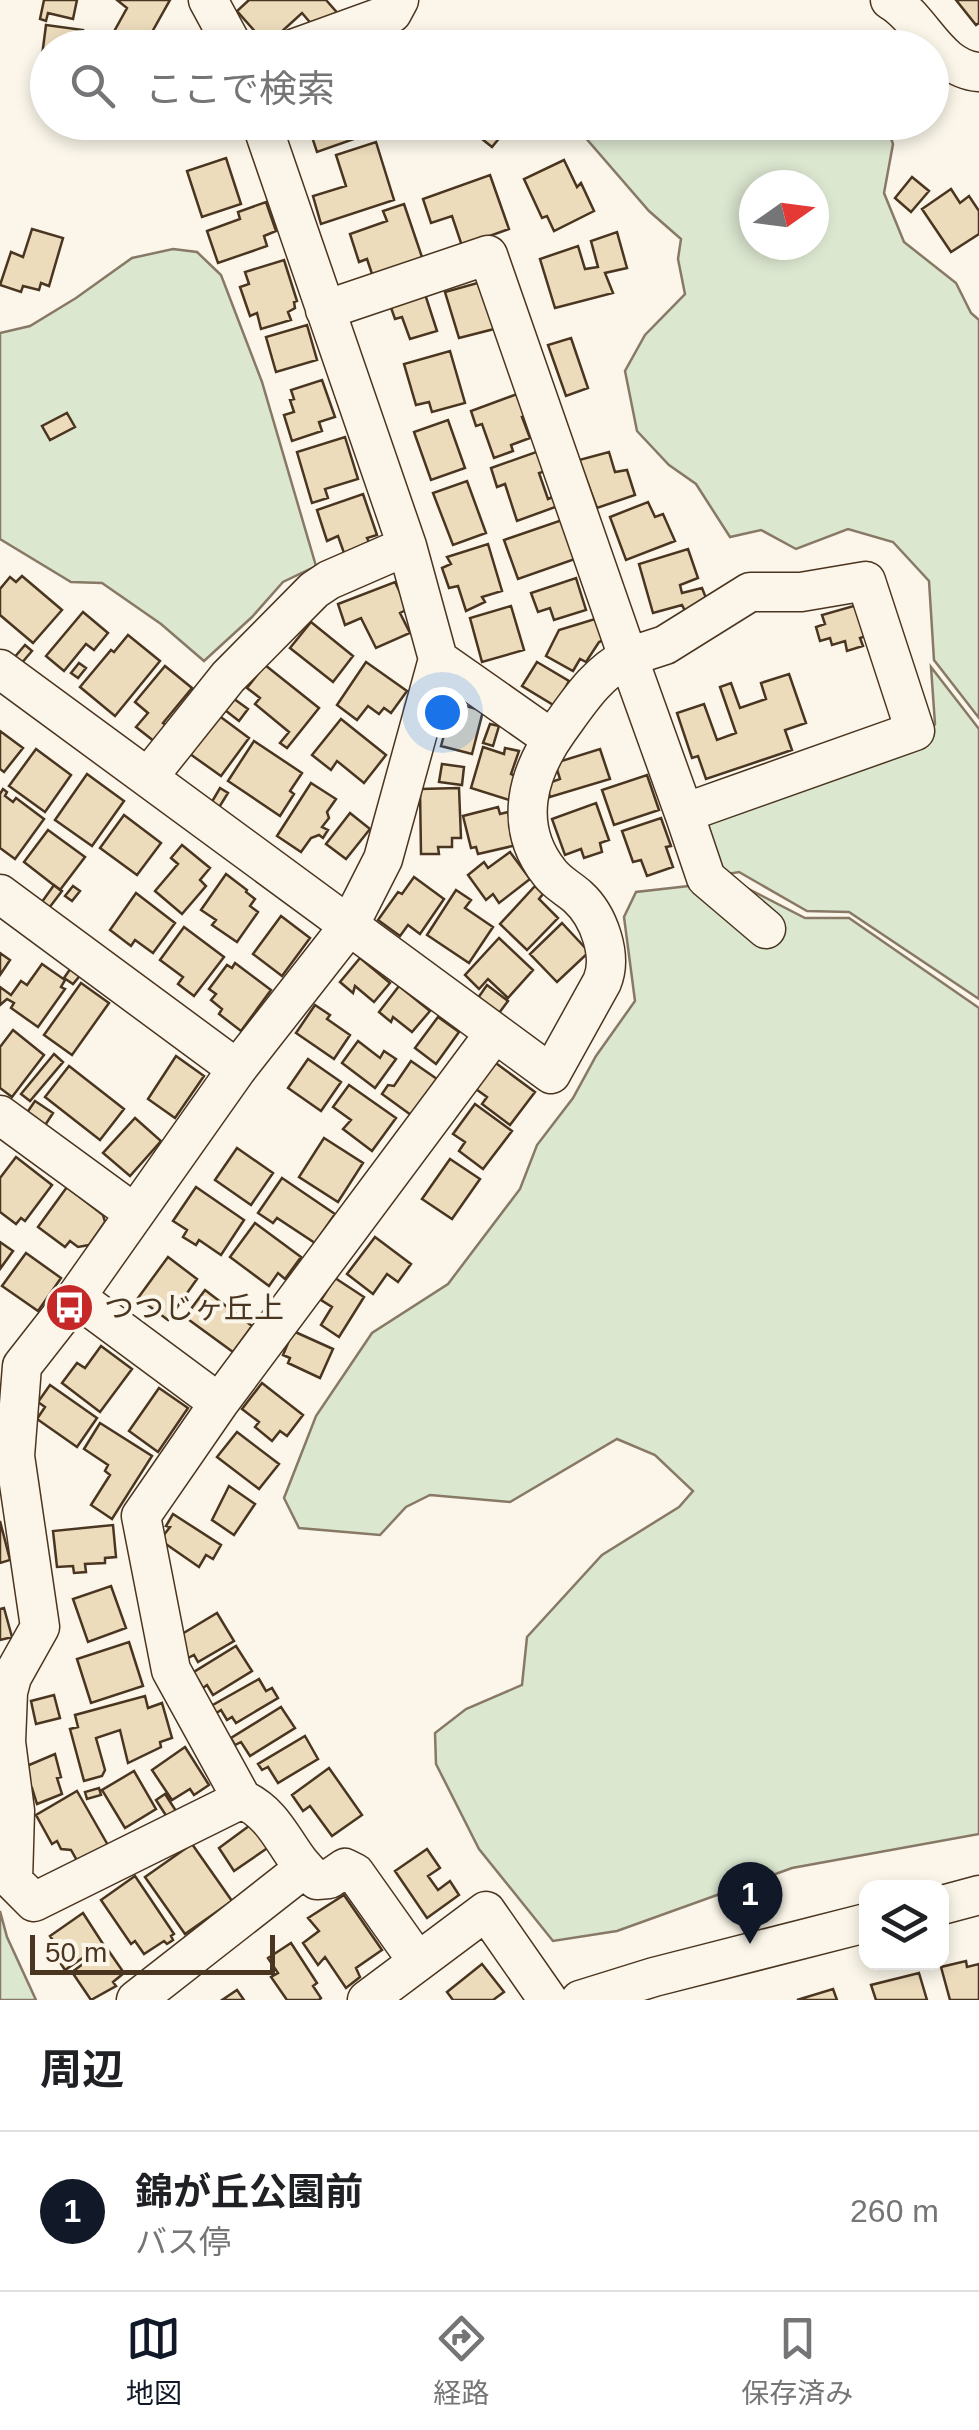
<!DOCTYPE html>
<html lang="ja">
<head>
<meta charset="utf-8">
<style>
  :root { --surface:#fff; --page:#f6f6f6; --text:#202124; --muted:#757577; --line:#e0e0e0; --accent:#111827 }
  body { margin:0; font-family:Arial,"Noto Sans JP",sans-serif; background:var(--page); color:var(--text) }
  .controls { position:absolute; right:30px; bottom:30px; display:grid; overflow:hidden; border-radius:20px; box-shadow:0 5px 15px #0003 }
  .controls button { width:90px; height:90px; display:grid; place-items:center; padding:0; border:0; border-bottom:2px solid var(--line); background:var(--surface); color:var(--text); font:50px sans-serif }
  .compass { position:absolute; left:739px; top:170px; width:90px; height:90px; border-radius:50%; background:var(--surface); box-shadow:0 5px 15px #0003; rotate:76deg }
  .scale { position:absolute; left:30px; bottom:25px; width:245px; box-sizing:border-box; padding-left:10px; border:5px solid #4a3520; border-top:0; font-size:28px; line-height:35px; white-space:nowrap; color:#4a3520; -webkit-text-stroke:8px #fbf6e9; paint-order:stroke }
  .you { position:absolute; left:442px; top:712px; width:35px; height:35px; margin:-25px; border:8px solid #fff; border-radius:50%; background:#1a73e8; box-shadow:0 0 0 15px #1a73e833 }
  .badge { display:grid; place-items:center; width:65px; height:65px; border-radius:50%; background:var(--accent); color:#fff; font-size:32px; font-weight:700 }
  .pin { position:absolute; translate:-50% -82px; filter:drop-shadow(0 2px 5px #0008) }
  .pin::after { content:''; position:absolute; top:52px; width:35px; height:30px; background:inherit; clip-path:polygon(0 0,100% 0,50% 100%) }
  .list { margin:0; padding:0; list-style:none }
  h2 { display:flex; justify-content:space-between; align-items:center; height:130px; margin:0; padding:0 40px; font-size:42px }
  h2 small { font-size:32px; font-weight:400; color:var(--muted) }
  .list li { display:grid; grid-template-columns:65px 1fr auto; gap:30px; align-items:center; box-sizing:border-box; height:160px; padding:0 40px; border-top:2px solid var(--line) }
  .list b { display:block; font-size:38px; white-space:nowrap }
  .list p { margin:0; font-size:32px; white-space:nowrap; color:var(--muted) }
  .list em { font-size:32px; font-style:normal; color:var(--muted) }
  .icon { flex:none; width:55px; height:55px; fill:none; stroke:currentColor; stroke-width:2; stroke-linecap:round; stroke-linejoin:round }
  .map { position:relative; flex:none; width:979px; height:2000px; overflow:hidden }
  .search { position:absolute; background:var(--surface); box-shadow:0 5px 15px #0003; left:30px; right:30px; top:30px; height:110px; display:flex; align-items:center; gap:25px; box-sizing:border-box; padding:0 35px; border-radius:55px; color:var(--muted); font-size:38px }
  .sheet { height:290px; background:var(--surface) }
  nav { display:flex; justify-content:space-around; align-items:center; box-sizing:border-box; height:140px; border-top:2px solid var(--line); background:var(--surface); font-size:28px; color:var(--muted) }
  nav a { display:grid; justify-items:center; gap:5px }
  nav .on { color:var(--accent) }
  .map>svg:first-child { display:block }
  .green { fill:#dce7d0; stroke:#887966; stroke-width:2.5; fill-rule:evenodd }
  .building { fill:#ecdcbc; stroke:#4a3520; stroke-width:2.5 }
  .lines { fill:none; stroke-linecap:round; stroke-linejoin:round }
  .minor-casing { stroke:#4a3520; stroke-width:41 }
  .minor { stroke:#fbf6e9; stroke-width:38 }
  .labels { text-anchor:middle; stroke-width:8; stroke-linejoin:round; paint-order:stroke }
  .poi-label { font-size:30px; fill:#4a3520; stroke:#fbf6e9; text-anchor:start }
</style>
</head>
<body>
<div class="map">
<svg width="979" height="2000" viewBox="0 0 979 2000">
  <rect width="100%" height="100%" fill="#fbf6e9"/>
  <path class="green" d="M588,123L723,122L824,130L832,123H886L893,144L884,193L904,242L956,283L971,313L979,320V718L934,660L929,581L893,542L848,529L796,549L761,530L730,537L696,484L669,465L637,431L625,371L645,335L685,294L678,259L681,239L649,211L578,129ZM814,185V245H754V185Z
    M173,249L197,252L221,275L262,382L316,566L283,582L252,617L204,661L161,624L102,583L71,582L0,539V333L30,326L76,298L132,258Z
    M931,667L979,729V999L849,912L807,911L739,872L716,876L700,817L926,739L935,724Z
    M733,881L805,918H849L979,1008V1834L792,1868L617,1931L553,1941L479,1849L436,1764L435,1733L466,1709L522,1685L527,1637L602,1555L679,1507L693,1491L655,1455L617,1439L510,1502L430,1495L406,1507L380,1535L299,1528L284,1498L316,1416L372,1333L448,1284L520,1189L537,1145L573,1098L596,1056L635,1001L624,917L636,892Z
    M0,1911L7,1937L36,2000H0Z"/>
  <path class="building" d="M44,0H77L73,19L48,13L46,21L40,19Z
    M117,0H170L143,48L106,46L127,8Z
    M249,0H326L341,17L314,27L302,13L267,45L237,11Z
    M956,0H979V23L976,25Z
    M46,25L83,30L80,48H48V80L39,79Z
    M393,31L398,48H347Z
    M179,122H220L221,126L184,138Z
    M307,122H367L371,133L317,152Z
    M479,122H507L510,125L492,147L472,131Z
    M376,142L394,200L321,224L313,196L346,186L336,155Z
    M226,158L241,204L202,217L187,171Z
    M564,160L577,187L581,183L594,211L554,231L547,216L542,218L524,179Z
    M490,175L509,229L462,246L452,216L431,223L423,199Z
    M912,177L929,191L911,212L895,198Z
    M951,189L960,203L969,196L979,211V234L951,252L922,209Z
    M266,202L276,231L264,236L267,246L218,263L207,231L240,219L238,212Z
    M404,204L424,263L374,280L367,259L359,262L350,234L387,221L383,211Z
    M32,229L63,238L49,286L41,283L39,290L23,286L21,292L0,285L11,252L23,257Z
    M617,232L627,268L605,273L613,293L555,308L540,259L578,246L585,269L598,267L591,241Z
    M284,260L297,301L294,302L295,308L288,312L291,320L261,329L257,313L250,316L240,287L249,284L245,272Z
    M481,282L494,329L459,338L445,292Z
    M424,291L437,331L410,339L402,317L395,319L389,302Z
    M307,325L317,360L276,372L266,337Z
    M571,338L588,388L566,396L548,345Z
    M450,351L465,403L432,412L429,402L416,405L404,364Z
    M322,380L335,417L319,422L322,431L292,441L284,415L294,412L290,400L294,399L291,390Z
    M520,393L528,416L522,417L530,438L511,445L513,451L494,458L482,424L476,426L471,411Z
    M67,413L75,427L50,440L42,426Z
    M448,420L465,468L431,480L414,432Z
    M345,437L358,479L325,489L328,498L312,503L297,452Z
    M539,451L546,471L539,473L548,499L555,496L558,506L517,521L505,484L497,487L491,468Z
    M609,452L615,472L627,470L635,495L597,508L579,460Z
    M467,481L486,533L453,545L433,493Z
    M363,494L377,535L367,538L370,544L344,553L338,536L327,541L317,510Z
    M648,502L655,517L663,514L675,541L626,560L610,517Z
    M562,520L575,559L518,579L504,540Z
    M488,544L502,591L482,597L485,602L466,611L458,586L449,588L442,568L451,564L447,557Z
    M688,549L698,578L680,585L682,593L702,588L708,603L685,611L682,605L653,613L639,564Z
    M22,576L62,610L33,643L0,615V589L10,577L16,582Z
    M576,578L586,610L554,620L550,608L538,612L531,593Z
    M395,582L408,609L400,613L410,633L376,648L361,618L345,625L338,604Z
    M857,605L866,636L860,638L863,646L847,651L845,641L832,645L830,638L820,641L816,627L825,624L822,615Z
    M511,606L524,650L482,662L470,618Z
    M83,612L108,633L94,650L86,644L64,671L46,656Z
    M595,619L604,640L599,642L586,662L580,659L573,671L546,656L559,630Z
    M311,622L353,656L333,682L290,648Z
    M128,635L160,661L115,716L80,687L111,650L114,652Z
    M25,645L32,651L20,665L13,659Z
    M366,662L407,691L391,713L384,708L379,714L368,706L357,720L337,705Z
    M537,662L569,681L555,706L522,686Z
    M79,663L86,668L78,678L71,673Z
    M265,665L319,708L287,748L280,743L289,732L255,704L260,698L247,688Z
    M165,666L192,688L163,723L167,726L155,742L136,727L148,713L135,702Z
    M789,674L806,723L785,730L792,750L706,779L698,756L692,758L677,713L704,704L717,740L736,733L720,687L731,683L740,708L766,699L761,683Z
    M230,696L248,709L239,721L221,707Z
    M453,702L483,711L472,754L441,746Z
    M218,715L249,738L221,776L190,754Z
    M341,719L386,755L364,783L337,761L331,770L312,755Z
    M490,724L499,726L493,746L483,743Z
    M0,731L23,748L4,772L0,769Z
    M254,741L302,773L290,791L294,794L280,816L228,781Z
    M483,747L504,754L505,748L519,751L511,774L516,776L509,800L471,788Z
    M36,749L71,775L45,812L9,786Z
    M600,749L610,779L550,797L546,784L560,779L555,763Z
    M442,764L464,767L462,785L439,782Z
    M87,774L124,801L92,846L55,820Z
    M647,775L659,810L614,825L602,790Z
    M311,783L336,799L327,812L329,818L322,827L328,830L323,838L319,835L311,838L301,852L277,836Z
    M220,788L228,793L218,809L210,805Z
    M459,788L461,838H452V847H438L439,854H421L420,789Z
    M3,789L7,792L5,796L13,802L16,798L44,819L15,859L0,848V794Z
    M596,803L609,840L600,843L602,852L584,858L581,849L565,855L552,819Z
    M498,807L500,814L508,812L517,845L478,854L476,847L471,848L463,816Z
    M350,813L370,829L346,859L326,844Z
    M124,815L161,843L137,875L100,848Z
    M661,818L671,846L666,847L673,867L647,876L641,860L633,862L622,831Z
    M48,830L85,857L60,890L24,862Z
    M182,845L210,868L200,880L206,886L182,914L155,891L178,864L171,858Z
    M510,852L530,879L499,903L493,894L486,900L468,875L484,862L488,868Z
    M226,874L247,890L246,892L255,899L250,906L258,912L237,942L212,925L216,920L201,910Z
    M414,877L444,899L420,934L408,925L400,936L378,920L398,892L402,894Z
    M54,885L62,891L46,912L39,906Z
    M73,886L80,891L72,901L65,896Z
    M535,886L543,894L539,899L558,918L527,950L500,924Z
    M456,890L471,900L465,908L493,927L469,963L427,935Z
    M136,893L175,923L153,953L135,940L131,946L110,930Z
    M281,916L310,938L282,976L253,954Z
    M562,923L589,952L557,982L530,954Z
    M184,927L224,957L194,996L178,984L183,977L160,960Z
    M499,938L533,970L508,998L488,979L479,989L465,975Z
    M0,953L10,960L0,975Z
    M360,958L390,983L374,1002L355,986L353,993L340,982Z
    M235,963L271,990L241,1031L219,1014L222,1009L211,1000L216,994L209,989L227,965L232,968Z
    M42,964L65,980L61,987L65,989L38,1027L11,1008L14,1003L7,999L0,1005V987L11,995L21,981L27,985Z
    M73,965L83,972L73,984L64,978Z
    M81,983L109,1003L72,1055L44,1035Z
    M487,985L508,1001L499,1013L478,998Z
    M399,986L430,1011L412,1032L393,1017L391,1022L379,1012Z
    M315,1005L330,1015L327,1019L350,1035L334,1059L296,1033Z
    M438,1017L459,1032L436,1064L415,1048Z
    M13,1030L44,1055L12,1097L0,1088V1047Z
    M358,1041L380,1058L384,1051L396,1059L375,1088L342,1063Z
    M54,1054L63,1062L30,1101L21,1094Z
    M176,1056L204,1076L175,1118L148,1099Z
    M308,1059L341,1082L321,1111L288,1088Z
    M411,1061L437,1079L411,1115L382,1094L388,1085L394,1086Z
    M493,1061L535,1092L510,1125L482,1104L487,1097L473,1087Z
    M69,1066L124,1109L100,1140L45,1097Z
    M349,1085L396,1118L372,1151L343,1129L351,1120L333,1107Z
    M35,1101L53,1113L42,1130L24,1117Z
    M475,1104L512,1131L483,1169L459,1151L465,1142L453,1134Z
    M135,1118L161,1141L130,1176L103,1153Z
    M324,1138L363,1163L338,1202L299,1177Z
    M237,1148L273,1173L251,1205L215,1180Z
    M16,1157L52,1185L25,1221L21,1218L16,1224L0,1212V1178Z
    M450,1159L480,1179L452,1219L422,1199Z
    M282,1178L335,1214L315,1243L277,1218L273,1223L258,1213Z
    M67,1187L103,1215L105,1222L89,1245L78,1247L70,1241L65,1247L38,1227Z
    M196,1187L244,1220L221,1255L199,1240L196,1245L183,1237L187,1230L173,1221Z
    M255,1223L301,1257L285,1279L278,1273L269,1286L230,1257Z
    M375,1237L411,1264L398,1282L387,1274L373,1294L347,1274Z
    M0,1242L13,1251L0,1269Z
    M26,1253L61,1278L38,1311L2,1286Z
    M168,1257L197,1279L168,1320L138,1298Z
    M335,1278L364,1297L339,1337L321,1325L332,1307L321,1300Z
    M205,1290L252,1326L233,1352L185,1317Z
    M293,1331L333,1349L320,1378L288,1363L290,1358L283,1355Z
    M101,1346L132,1369L100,1412L62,1383L77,1363L85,1368Z
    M262,1383L303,1415L287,1436L280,1431L272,1441L255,1427L259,1422L242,1409Z
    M50,1385L97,1418L77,1447L37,1419L45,1407L38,1402Z
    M159,1388L188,1408L158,1452L129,1431Z
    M100,1423L152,1456L112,1519L91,1505L110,1475L105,1471L108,1465L84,1449Z
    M237,1432L279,1464L259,1489L217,1457Z
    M229,1486L255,1504L234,1535L212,1520Z
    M173,1514L221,1545L213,1559L206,1555L199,1567L160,1540L170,1527L166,1526Z
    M0,1521L10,1560L0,1563Z
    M113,1525L116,1557L105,1558V1563L85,1564L86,1572L74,1573L73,1566L57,1567L53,1531Z
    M111,1586L126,1628L88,1642L73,1599Z
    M4,1608L12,1637L0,1640V1609Z
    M217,1613L234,1641L198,1662L194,1655L188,1658L172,1640Z
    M129,1642L143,1686L91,1703L77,1659Z
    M236,1646L252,1671L213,1695L207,1685L203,1688L199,1681L195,1684L189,1675Z
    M259,1679L266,1691L272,1688L278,1698L236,1723L232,1717L227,1720L221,1710L215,1714L211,1706Z
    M54,1695L60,1718L36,1724L31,1701Z
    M145,1696L148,1708L162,1703L172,1738L160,1742L161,1747L128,1763L120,1730L96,1738L105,1770L102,1776L84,1781L70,1729L78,1727L75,1715Z
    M281,1707L295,1728L250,1756L241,1742L235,1745L231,1738Z
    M305,1736L318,1759L278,1783L268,1767L262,1770L258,1764Z
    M185,1747L209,1785L194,1795L190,1789L172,1800L152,1770Z
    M55,1754L61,1777L57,1778L62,1794L37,1804L32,1788L28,1789L22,1768Z
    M329,1768L362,1815L332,1836L310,1806L303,1811L292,1795Z
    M134,1771L156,1809L125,1828L102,1790Z
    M99,1788L101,1795L87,1799L85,1792Z
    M77,1791L109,1847L79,1864L71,1850L61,1849L57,1841L52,1844L36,1815Z
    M165,1794L176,1811L167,1817L156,1800Z
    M253,1823L269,1847L234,1871L219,1848Z
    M192,1844L232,1901L185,1934L145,1877Z
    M427,1849L440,1868L428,1876L438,1890L450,1881L459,1895L427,1918L395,1871Z
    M135,1876L174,1934L171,1936L173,1940L167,1944L164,1941L144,1954L135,1941L131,1944L101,1900Z
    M344,1895L382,1950L356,1968L360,1977L346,1988L325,1957L318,1965L303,1943L319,1931L308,1918Z
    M83,1913L103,1944L65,1970L53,1952L58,1948L50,1936Z
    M291,1943L317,1983L313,1986L321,1998L319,2000H287L271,1977L278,1973L268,1958Z
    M106,1947L124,1973L113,1982L116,1986L91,2000L72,1972Z
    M966,1961L967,1967L979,1964V2000H950L941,1967Z
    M482,1964L504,1992L493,2000H453L447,1992Z
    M919,1973L927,2000H876L871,1985Z
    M833,1989L837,2000H797Z
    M237,1990L244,2000H222Z"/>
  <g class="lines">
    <defs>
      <path id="minor" d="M208,0L234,48
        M890,0C923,19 937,69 979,72
        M295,48L392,13L399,0
        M261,122L407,546L438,659L383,859L349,926L237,1069L76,1297L22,1366L15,1456L40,1627L12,1677L8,1692L6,1742L15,1811L13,1881L34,1902L242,1799L171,1670L141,1516L219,1403L494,1034
        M438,659L552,739
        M0,669L551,1074L602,982C613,956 599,916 578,897C568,888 557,883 549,872C512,825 528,772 559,729C580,700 596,674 628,657L684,813L915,731L866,581L801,592H750L665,645L628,657L488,255L325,310
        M149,776L228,677L314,590L329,580L407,546
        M684,813L706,878L766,929
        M0,894L237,1069
        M0,1115L134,1213
        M76,1297L219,1403
        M242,1799C282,1818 285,1855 317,1880L329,1879L345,1868L355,1873L418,1962
        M942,1905L979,1895
        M136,2000L302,1870
        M367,2000L486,1911L548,2000
        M580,2000L654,1977L866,1923"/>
    </defs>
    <use href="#minor" class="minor-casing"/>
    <use href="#minor" class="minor"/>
  </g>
  <defs>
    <symbol id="bus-disc" viewBox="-11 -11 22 22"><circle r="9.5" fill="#c62828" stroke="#fbf6e9"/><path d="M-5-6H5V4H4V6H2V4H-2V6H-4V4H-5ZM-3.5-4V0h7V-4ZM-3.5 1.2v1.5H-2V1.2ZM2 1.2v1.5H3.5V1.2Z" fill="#fff"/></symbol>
  </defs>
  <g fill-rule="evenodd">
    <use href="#bus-disc" x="42" y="1280" width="55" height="55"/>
  </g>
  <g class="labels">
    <g class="poi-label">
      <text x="104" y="1318">つつじヶ丘上</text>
    </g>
  </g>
</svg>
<div class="controls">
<button><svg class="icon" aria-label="layers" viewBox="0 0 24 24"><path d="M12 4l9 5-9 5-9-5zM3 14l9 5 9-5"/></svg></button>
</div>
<svg class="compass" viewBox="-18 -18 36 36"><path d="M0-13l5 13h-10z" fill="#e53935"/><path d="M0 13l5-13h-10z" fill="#757577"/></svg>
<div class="scale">50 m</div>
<div class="you"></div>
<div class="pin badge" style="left:750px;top:1944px">1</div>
<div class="search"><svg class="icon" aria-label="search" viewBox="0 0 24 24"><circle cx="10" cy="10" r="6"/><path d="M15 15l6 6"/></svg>ここで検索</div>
</div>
<section class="sheet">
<h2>周辺<small></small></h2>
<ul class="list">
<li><span class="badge">1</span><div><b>錦が丘公園前</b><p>バス停</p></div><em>260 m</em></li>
</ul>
</section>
<nav>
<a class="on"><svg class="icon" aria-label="map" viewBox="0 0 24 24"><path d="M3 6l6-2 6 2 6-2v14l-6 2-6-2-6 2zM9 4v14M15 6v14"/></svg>地図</a>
<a><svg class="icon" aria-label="directions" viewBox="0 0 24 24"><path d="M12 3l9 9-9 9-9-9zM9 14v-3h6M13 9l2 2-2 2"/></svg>経路</a>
<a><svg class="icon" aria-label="saved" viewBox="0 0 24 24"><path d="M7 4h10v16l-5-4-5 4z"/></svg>保存済み</a>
</nav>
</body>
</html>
